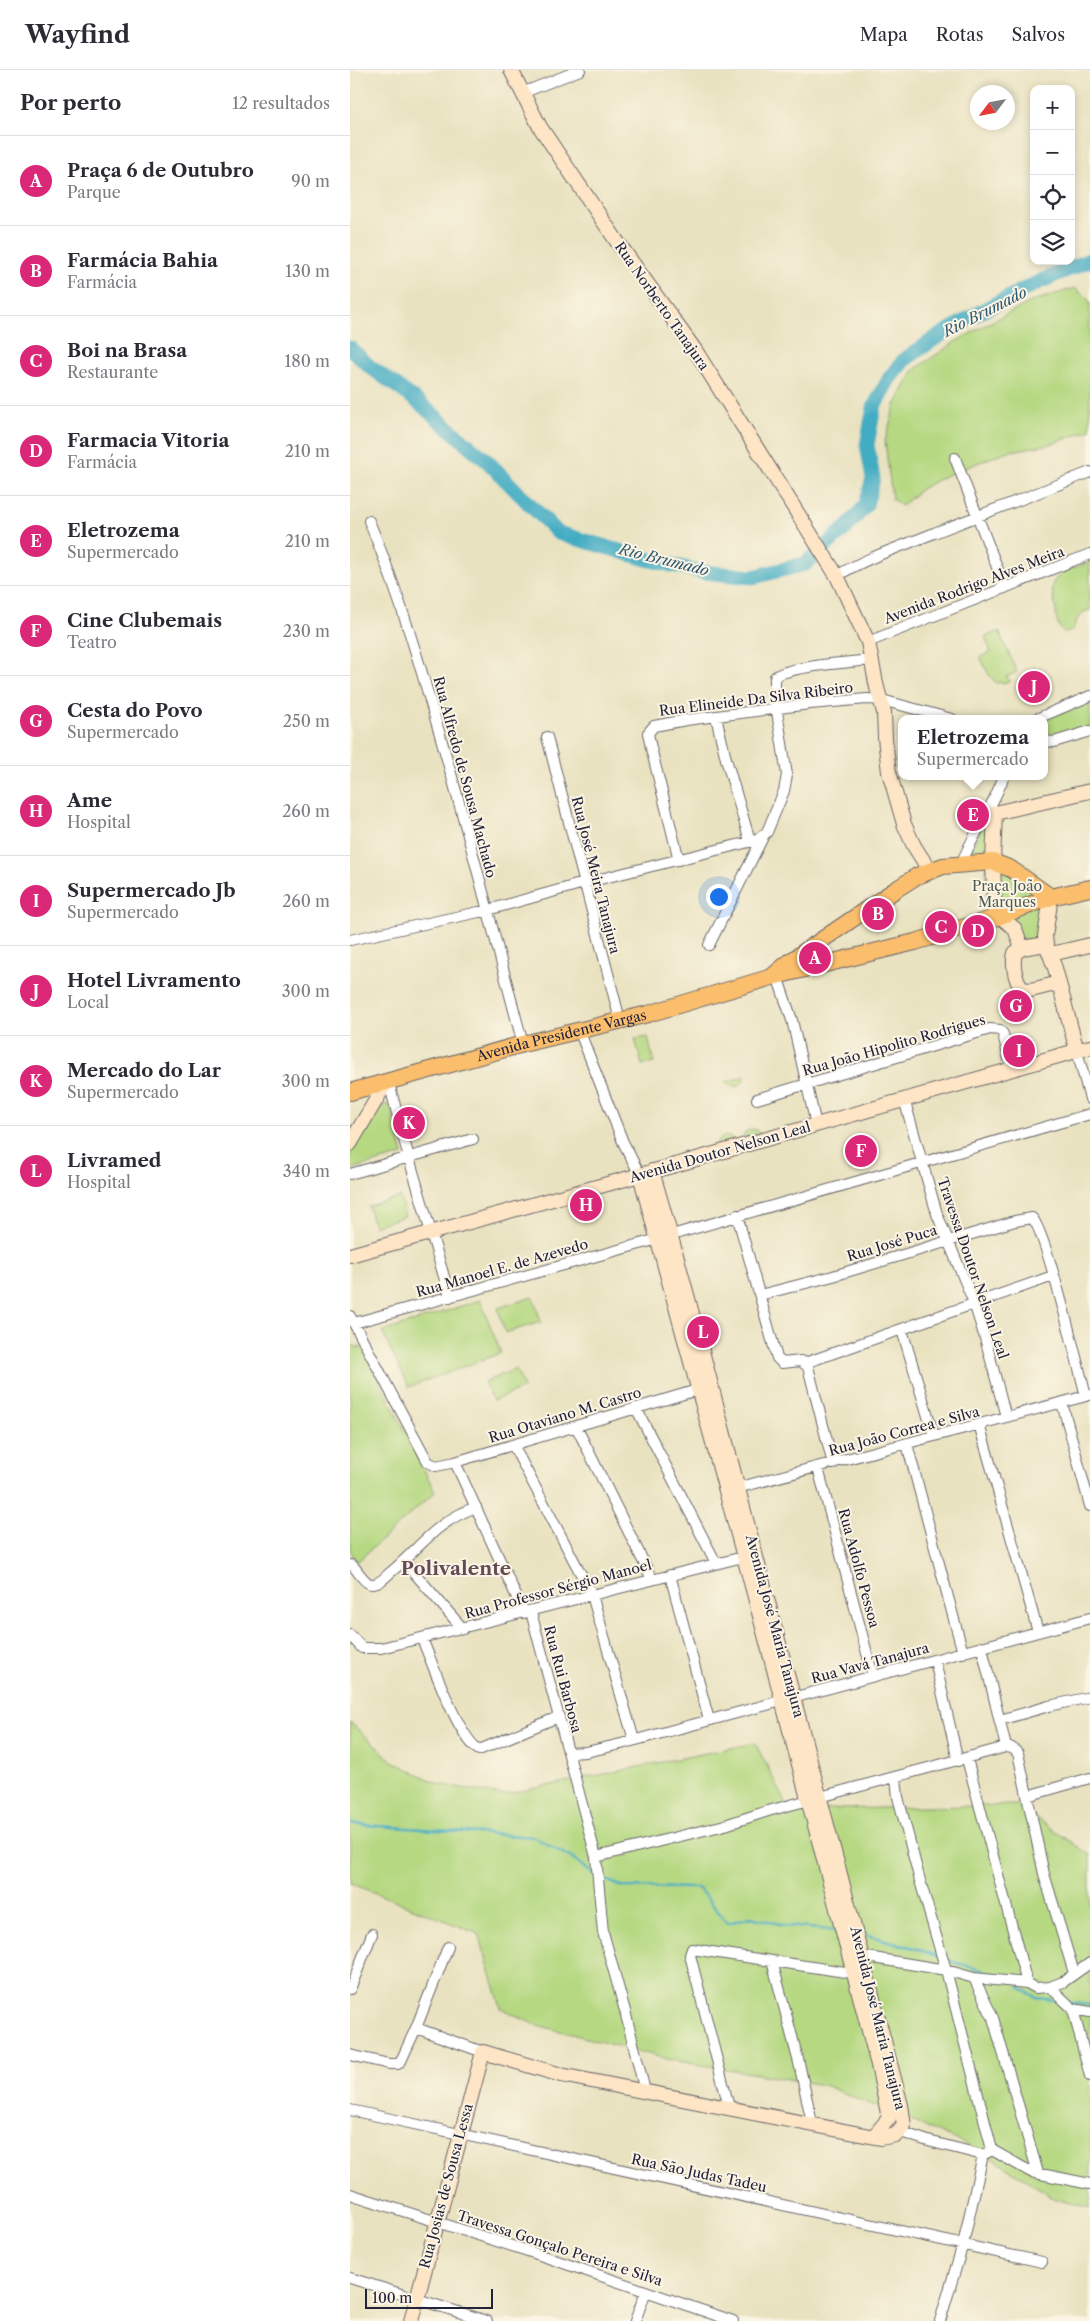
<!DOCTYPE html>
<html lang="pt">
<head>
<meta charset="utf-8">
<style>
  :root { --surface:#fff; --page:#f2f2f3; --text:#2b2b33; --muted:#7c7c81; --line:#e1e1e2; --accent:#db2777 }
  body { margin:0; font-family:"Libre Caslon Text",serif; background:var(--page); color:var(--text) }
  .controls { position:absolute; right:15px; top:15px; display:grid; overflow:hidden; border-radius:10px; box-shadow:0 2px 8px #0003 }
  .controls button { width:45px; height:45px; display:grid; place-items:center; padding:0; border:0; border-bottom:1px solid var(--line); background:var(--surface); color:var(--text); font:25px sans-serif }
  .compass { position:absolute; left:620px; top:15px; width:45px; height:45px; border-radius:50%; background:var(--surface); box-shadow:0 2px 8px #0003; rotate:238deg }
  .scale { position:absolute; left:15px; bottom:12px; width:128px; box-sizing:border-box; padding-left:5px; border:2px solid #22223b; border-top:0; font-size:14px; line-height:18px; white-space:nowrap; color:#22223b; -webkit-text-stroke:4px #fcf5e5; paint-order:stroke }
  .you { position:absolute; left:368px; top:826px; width:18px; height:18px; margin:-12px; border:4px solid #fff; border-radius:50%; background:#1a73e8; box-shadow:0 0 0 8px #1a73e833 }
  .badge { display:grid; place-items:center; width:32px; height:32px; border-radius:50%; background:var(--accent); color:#fff; font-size:16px; font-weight:700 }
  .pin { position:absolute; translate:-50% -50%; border:2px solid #fff; box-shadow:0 1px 5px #0006 }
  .popup { position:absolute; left:548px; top:645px; width:150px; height:65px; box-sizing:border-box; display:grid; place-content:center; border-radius:10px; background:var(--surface); filter:drop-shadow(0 1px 4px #0005); font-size:16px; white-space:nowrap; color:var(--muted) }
  .popup b { font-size:19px; color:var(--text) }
  .popup::after { content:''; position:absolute; left:50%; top:100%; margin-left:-10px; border:10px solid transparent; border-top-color:var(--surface) }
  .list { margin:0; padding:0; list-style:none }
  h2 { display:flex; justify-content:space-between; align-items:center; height:65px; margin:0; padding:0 20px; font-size:21px }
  h2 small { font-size:16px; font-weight:400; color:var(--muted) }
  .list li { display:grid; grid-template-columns:32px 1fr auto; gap:15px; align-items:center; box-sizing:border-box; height:90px; padding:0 20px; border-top:1px solid var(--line) }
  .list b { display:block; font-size:19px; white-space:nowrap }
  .list p { margin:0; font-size:16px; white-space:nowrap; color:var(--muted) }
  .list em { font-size:16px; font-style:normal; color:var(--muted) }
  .icon { flex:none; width:28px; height:28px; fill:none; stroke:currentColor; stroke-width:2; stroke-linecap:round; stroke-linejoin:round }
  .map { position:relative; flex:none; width:740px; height:2251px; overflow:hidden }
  header { display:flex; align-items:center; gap:30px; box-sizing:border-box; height:70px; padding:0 25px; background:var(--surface); border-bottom:1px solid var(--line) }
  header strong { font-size:24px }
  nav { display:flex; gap:28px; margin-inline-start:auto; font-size:18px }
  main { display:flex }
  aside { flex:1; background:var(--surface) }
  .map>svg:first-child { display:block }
  .green { fill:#b5d881; stroke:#6c7d5e }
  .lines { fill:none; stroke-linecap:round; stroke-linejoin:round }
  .stream { stroke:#43acc3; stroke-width:2.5 }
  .river { stroke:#43acc3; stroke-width:15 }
  .street-casing { stroke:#68656a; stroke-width:12 }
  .secondary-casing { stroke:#68656a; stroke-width:16 }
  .primary-casing { stroke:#68656a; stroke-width:18 }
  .street { stroke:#fff; stroke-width:10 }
  .secondary { stroke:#fde5c5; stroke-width:14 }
  .primary { stroke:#fabe6d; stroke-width:16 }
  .labels { text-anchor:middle; stroke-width:4; stroke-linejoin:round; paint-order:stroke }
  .street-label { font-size:14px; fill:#22223b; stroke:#fcf5e5 }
  .park-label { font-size:14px; fill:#4e5950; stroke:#fcf5e5 }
  .water-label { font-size:15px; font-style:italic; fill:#2f5971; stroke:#fcf5e5 }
  .district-label { font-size:19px; font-weight:bold; fill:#624a58; stroke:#fcf5e5 }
</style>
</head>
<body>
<header>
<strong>Wayfind</strong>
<nav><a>Mapa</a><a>Rotas</a><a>Salvos</a></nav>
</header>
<main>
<aside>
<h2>Por perto<small>12 resultados</small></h2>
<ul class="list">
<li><span class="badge">A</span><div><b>Praça 6 de Outubro</b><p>Parque</p></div><em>90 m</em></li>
<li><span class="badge">B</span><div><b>Farmácia Bahia</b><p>Farmácia</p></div><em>130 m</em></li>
<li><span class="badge">C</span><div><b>Boi na Brasa</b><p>Restaurante</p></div><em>180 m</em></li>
<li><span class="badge">D</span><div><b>Farmacia Vitoria</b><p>Farmácia</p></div><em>210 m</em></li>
<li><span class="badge">E</span><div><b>Eletrozema</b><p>Supermercado</p></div><em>210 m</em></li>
<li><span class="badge">F</span><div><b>Cine Clubemais</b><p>Teatro</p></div><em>230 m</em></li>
<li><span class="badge">G</span><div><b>Cesta do Povo</b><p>Supermercado</p></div><em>250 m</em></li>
<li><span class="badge">H</span><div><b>Ame</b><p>Hospital</p></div><em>260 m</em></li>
<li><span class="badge">I</span><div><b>Supermercado Jb</b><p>Supermercado</p></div><em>260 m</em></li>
<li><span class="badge">J</span><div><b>Hotel Livramento</b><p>Local</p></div><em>300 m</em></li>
<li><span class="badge">K</span><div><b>Mercado do Lar</b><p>Supermercado</p></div><em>300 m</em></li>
<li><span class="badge">L</span><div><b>Livramed</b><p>Hospital</p></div><em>340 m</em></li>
</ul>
</aside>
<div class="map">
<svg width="740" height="2251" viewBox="0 0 740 2251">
  <rect width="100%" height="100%" fill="#fcf5e5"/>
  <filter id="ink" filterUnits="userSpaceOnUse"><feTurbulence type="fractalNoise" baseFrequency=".02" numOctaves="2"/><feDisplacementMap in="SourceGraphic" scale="10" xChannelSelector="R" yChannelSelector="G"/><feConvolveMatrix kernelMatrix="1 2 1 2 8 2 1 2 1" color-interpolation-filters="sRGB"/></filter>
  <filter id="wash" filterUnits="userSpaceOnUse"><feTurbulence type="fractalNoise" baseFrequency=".0096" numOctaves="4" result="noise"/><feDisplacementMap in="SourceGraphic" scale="20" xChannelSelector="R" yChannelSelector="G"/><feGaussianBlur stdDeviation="1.12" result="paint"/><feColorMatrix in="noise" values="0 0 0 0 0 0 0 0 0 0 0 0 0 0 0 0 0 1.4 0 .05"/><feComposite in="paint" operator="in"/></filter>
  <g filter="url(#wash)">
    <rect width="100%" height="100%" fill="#e9e2c0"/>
    <path class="green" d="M725,218L737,228L740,233V360L701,374L655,382L595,406L571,419L552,436L542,429L535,371L545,335L564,300L605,272L641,252L683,231Z
      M740,492V540C728,542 727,551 722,561L715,563C707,557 706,549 706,539C705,533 702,526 702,520C701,503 727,497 740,492Z
      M649,561L667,602L656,607L661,611L652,613L649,612L647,614L639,605L630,587L641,582L635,567Z
      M740,628V661L698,668L695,665L694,649Z
      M637,745L645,746L637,790L617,789Z
      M647,791L696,823L694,872L674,870L638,847L636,797Z
      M298,967L304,993L292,995L285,969Z
      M395,1006L393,1012L389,1016H380L376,1012Z
      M36,1034L41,1038L53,1085L2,1099L0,1097V1083L29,1038Z
      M404,1059L411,1064L392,1069L396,1061Z
      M375,1066L380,1067L385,1071L366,1081L367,1071Z
      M50,1127L55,1146L24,1156L18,1136Z
      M183,1227L191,1252L155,1263L148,1238Z
      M130,1230L151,1283L59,1317L32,1262Z
      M0,1275L14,1279L85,1422L7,1492L0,1480Z
      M166,1299L174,1318L143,1331L134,1312Z
      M0,1652L42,1691L89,1714L152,1725L405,1673L440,1740L667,1735L740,1785V2138L706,2129L626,2078L474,2015L321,1990L183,1954L151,1938L129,1864L0,1813Z"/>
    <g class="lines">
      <path class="stream" d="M0,1754L184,1767L227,1791L244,1805
        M251,1808L273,1817L348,1818L378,1853L401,1847L438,1856L489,1861
        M509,1863L564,1878L590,1887
        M597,1890L654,1907
        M669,1917L688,1928L711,1931
        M721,1933L740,1935"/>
      <path class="river" d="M0,278L19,296L67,331L137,391L208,463L300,490L353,502L403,507L455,494L497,457L516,435L523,408L517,375L524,337L539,309L554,290L587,267L639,237L691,211L740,190"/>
    </g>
  </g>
  <g filter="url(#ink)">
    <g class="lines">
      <defs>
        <path id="street" d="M172,23L230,0
          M605,388L655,518
          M19,451C45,513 65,577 83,641C116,751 143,863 173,974
          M487,506C517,487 551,477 584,463C636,443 688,423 740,402
          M518,572L740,484
          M366,647L376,689L400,771
          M686,649L740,626
          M197,667L270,950
          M694,671L704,672L740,661
          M329,790L301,678L298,663L304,656L336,650L460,634L517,629L532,630L602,649
          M611,794C624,763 642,738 654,706
          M0,870L138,840L234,813L407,770L417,762L434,721L437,705L425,629V607C438,596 504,592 523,590
          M359,875L413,767
          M426,903L442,950L466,1055
          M229,960L273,1072L290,1105
          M727,981L740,1029
          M39,1013L59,1088L100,1227
          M407,1029L640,959L650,960L653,964L661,998
          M554,1029L587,1144L624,1233L635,1268L656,1347
          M0,1104L123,1069
          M387,1145L427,1288L432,1293L451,1291L458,1297L483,1394
          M410,1225L483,1206L665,1151L682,1148C695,1158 729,1300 736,1326
          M0,1246L78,1392L86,1396L105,1392L354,1318
          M4,1253L308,1169L740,1044
          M552,1260L584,1366
          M455,1293L703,1206
          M712,1333L740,1436
          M286,1338L366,1493
          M629,1354L688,1562
          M226,1356L302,1509
          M557,1374L613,1583
          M163,1375L242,1525L284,1670
          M105,1392L174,1543
          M468,1398L523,1606
          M383,1419L740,1325
          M54,1491L113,1559
          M0,1495L3,1496C8,1501 15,1514 22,1514C29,1515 36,1506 41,1502C73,1475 84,1453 126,1437
          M320,1505L359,1650
          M181,1542L246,1787L253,1862L275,1941L295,2021
          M0,1565L12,1578H31L401,1485
          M72,1569C83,1594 108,1667 129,1680L208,1647
          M632,1578L656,1677
          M585,1591L608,1691
          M650,1650L699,1636L740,1627
          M219,1683L236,1682L271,1674L740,1548
          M617,1689L677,1913
          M546,1708L548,1727L569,1807L596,1900L642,2080
          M677,1726L740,1708
          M246,1787L375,1755L418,1741L656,1677L662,1678L668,1683L694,1804L724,1903
          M511,1886L596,1900L624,1908L677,1913L686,1918L700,1917L713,1912L740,1893
          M422,1891L449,1993L462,2053
          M624,1908L643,1948L688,2103
          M700,1917L723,1939L740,1942
          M0,1919L22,1864
          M723,1939L740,2006
          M66,1958L133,1982
          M0,1985L39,1994H48L51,1991L66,1958L98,1877
          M379,2037L340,1885L342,1879L502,1903
          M0,2040L692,2192
          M551,2062L578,2071L633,2085L642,2080L681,2102L740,2114
          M0,2124L184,2183L383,2251
          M0,2208L137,2251
          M285,2251L296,2221
          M590,2251L613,2174L633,2085"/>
        <path id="secondary" d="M161,0L190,57L266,170L345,280L487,506L518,572L527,618L534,642L535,668L539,702L554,754L564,776L580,801
          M650,846L665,859L672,878
          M645,848L643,792L645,743L740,721
          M696,874L695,866L701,827
          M701,884L740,875
          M709,913L681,920L672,919C665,910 662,894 665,883L672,878L696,874L705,898L727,981
          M0,1074L36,1013
          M290,1105L406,1531L528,1995L539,2048L524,2066
          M0,1185L290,1105L740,977
          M61,2251L133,1982L211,2005L530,2068L546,2065L554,2056L551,2035C495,1829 442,1622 387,1415C360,1310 333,1205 302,1101"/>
        <g id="primary">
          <path d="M424,905L438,893L545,820L567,806L593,796L643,792L661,799L701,827"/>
          <path id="s1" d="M0,1022L173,974L298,944L422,907L565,872L645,848L701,827L740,818"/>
        </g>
      </defs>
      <use href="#street" class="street-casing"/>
      <use href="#secondary" class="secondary-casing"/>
      <use href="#primary" class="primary-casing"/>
      <use href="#street" class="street"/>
      <use href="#secondary" class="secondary"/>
      <use href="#primary" class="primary"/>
    </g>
  </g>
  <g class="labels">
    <g class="street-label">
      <text transform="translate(312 236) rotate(55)" y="5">Rua Norberto Tanajura</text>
      <text transform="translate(624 515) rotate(-21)" y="5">Avenida Rodrigo Alves Meira</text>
      <text transform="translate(406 629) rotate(-7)" y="5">Rua Elineide Da Silva Ribeiro</text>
      <text transform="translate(115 707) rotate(75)" y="5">Rua Alfredo de Sousa Machado</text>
      <text transform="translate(246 805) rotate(76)" y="5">Rua José Meira Tanajura</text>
      <text dy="5" stroke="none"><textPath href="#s1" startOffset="219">Avenida Presidente Vargas</textPath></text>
      <text transform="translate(544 975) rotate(-16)" y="5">Rua João Hipolito Rodrigues</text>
      <text transform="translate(370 1082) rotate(-16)" y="5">Avenida Doutor Nelson Leal</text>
      <text transform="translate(542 1173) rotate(-17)" y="5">Rua José Puca</text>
      <text transform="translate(152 1198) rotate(-16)" y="5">Rua Manoel E. de Azevedo</text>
      <text transform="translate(623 1198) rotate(71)" y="5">Travessa Doutor Nelson Leal</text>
      <text transform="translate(215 1345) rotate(-17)" y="5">Rua Otaviano M. Castro</text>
      <text transform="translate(554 1361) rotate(-15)" y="5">Rua João Correa e Silva</text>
      <text transform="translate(509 1498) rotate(75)" y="5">Rua Adolfo Pessoa</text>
      <text transform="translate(208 1519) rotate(-15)" y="5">Rua Professor Sérgio Manoel</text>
      <text transform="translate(425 1556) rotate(75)" y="5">Avenida José Maria Tanajura</text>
      <text transform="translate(520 1593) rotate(-15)" y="5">Rua Vavá Tanajura</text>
      <text transform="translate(213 1609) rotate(75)" y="5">Rua Rui Barbosa</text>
      <text transform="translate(528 1948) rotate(76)" y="5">Avenida José Maria Tanajura</text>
      <text transform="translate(349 2103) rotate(12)" y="5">Rua São Judas Tadeu</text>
      <text transform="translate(96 2116) rotate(-75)" y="5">Rua Josias de Sousa Lessa</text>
      <text transform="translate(210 2178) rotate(18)" y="5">Travessa Gonçalo Pereira e Silva</text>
    </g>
    <g class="park-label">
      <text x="657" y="821">Praça João<tspan x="657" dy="16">Marques</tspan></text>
    </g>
    <g class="water-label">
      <text transform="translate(635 242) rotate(-27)" y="5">Rio Brumado</text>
      <text transform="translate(314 490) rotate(14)" y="5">Rio Brumado</text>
    </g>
    <g class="district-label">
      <text x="106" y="1505">Polivalente</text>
    </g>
  </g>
</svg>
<div class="controls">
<button>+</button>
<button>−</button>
<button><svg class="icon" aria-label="locate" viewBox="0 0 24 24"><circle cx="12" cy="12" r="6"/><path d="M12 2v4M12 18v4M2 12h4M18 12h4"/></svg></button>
<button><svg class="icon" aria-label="layers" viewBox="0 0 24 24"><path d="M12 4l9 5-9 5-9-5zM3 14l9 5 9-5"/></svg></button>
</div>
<svg class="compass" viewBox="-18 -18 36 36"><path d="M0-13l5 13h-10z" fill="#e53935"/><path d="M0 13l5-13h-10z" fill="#7c7c81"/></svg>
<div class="scale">100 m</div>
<div class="you"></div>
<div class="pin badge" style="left:465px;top:888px">A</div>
<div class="pin badge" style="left:528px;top:844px">B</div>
<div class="pin badge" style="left:591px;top:857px">C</div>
<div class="pin badge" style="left:628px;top:861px">D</div>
<div class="pin badge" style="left:623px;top:745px">E</div>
<div class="popup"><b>Eletrozema</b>Supermercado</div>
<div class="pin badge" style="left:511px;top:1081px">F</div>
<div class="pin badge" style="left:666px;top:936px">G</div>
<div class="pin badge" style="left:236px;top:1135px">H</div>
<div class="pin badge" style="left:669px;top:981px">I</div>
<div class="pin badge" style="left:684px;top:617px">J</div>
<div class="pin badge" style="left:59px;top:1053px">K</div>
<div class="pin badge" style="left:353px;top:1262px">L</div>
</div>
</main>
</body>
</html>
